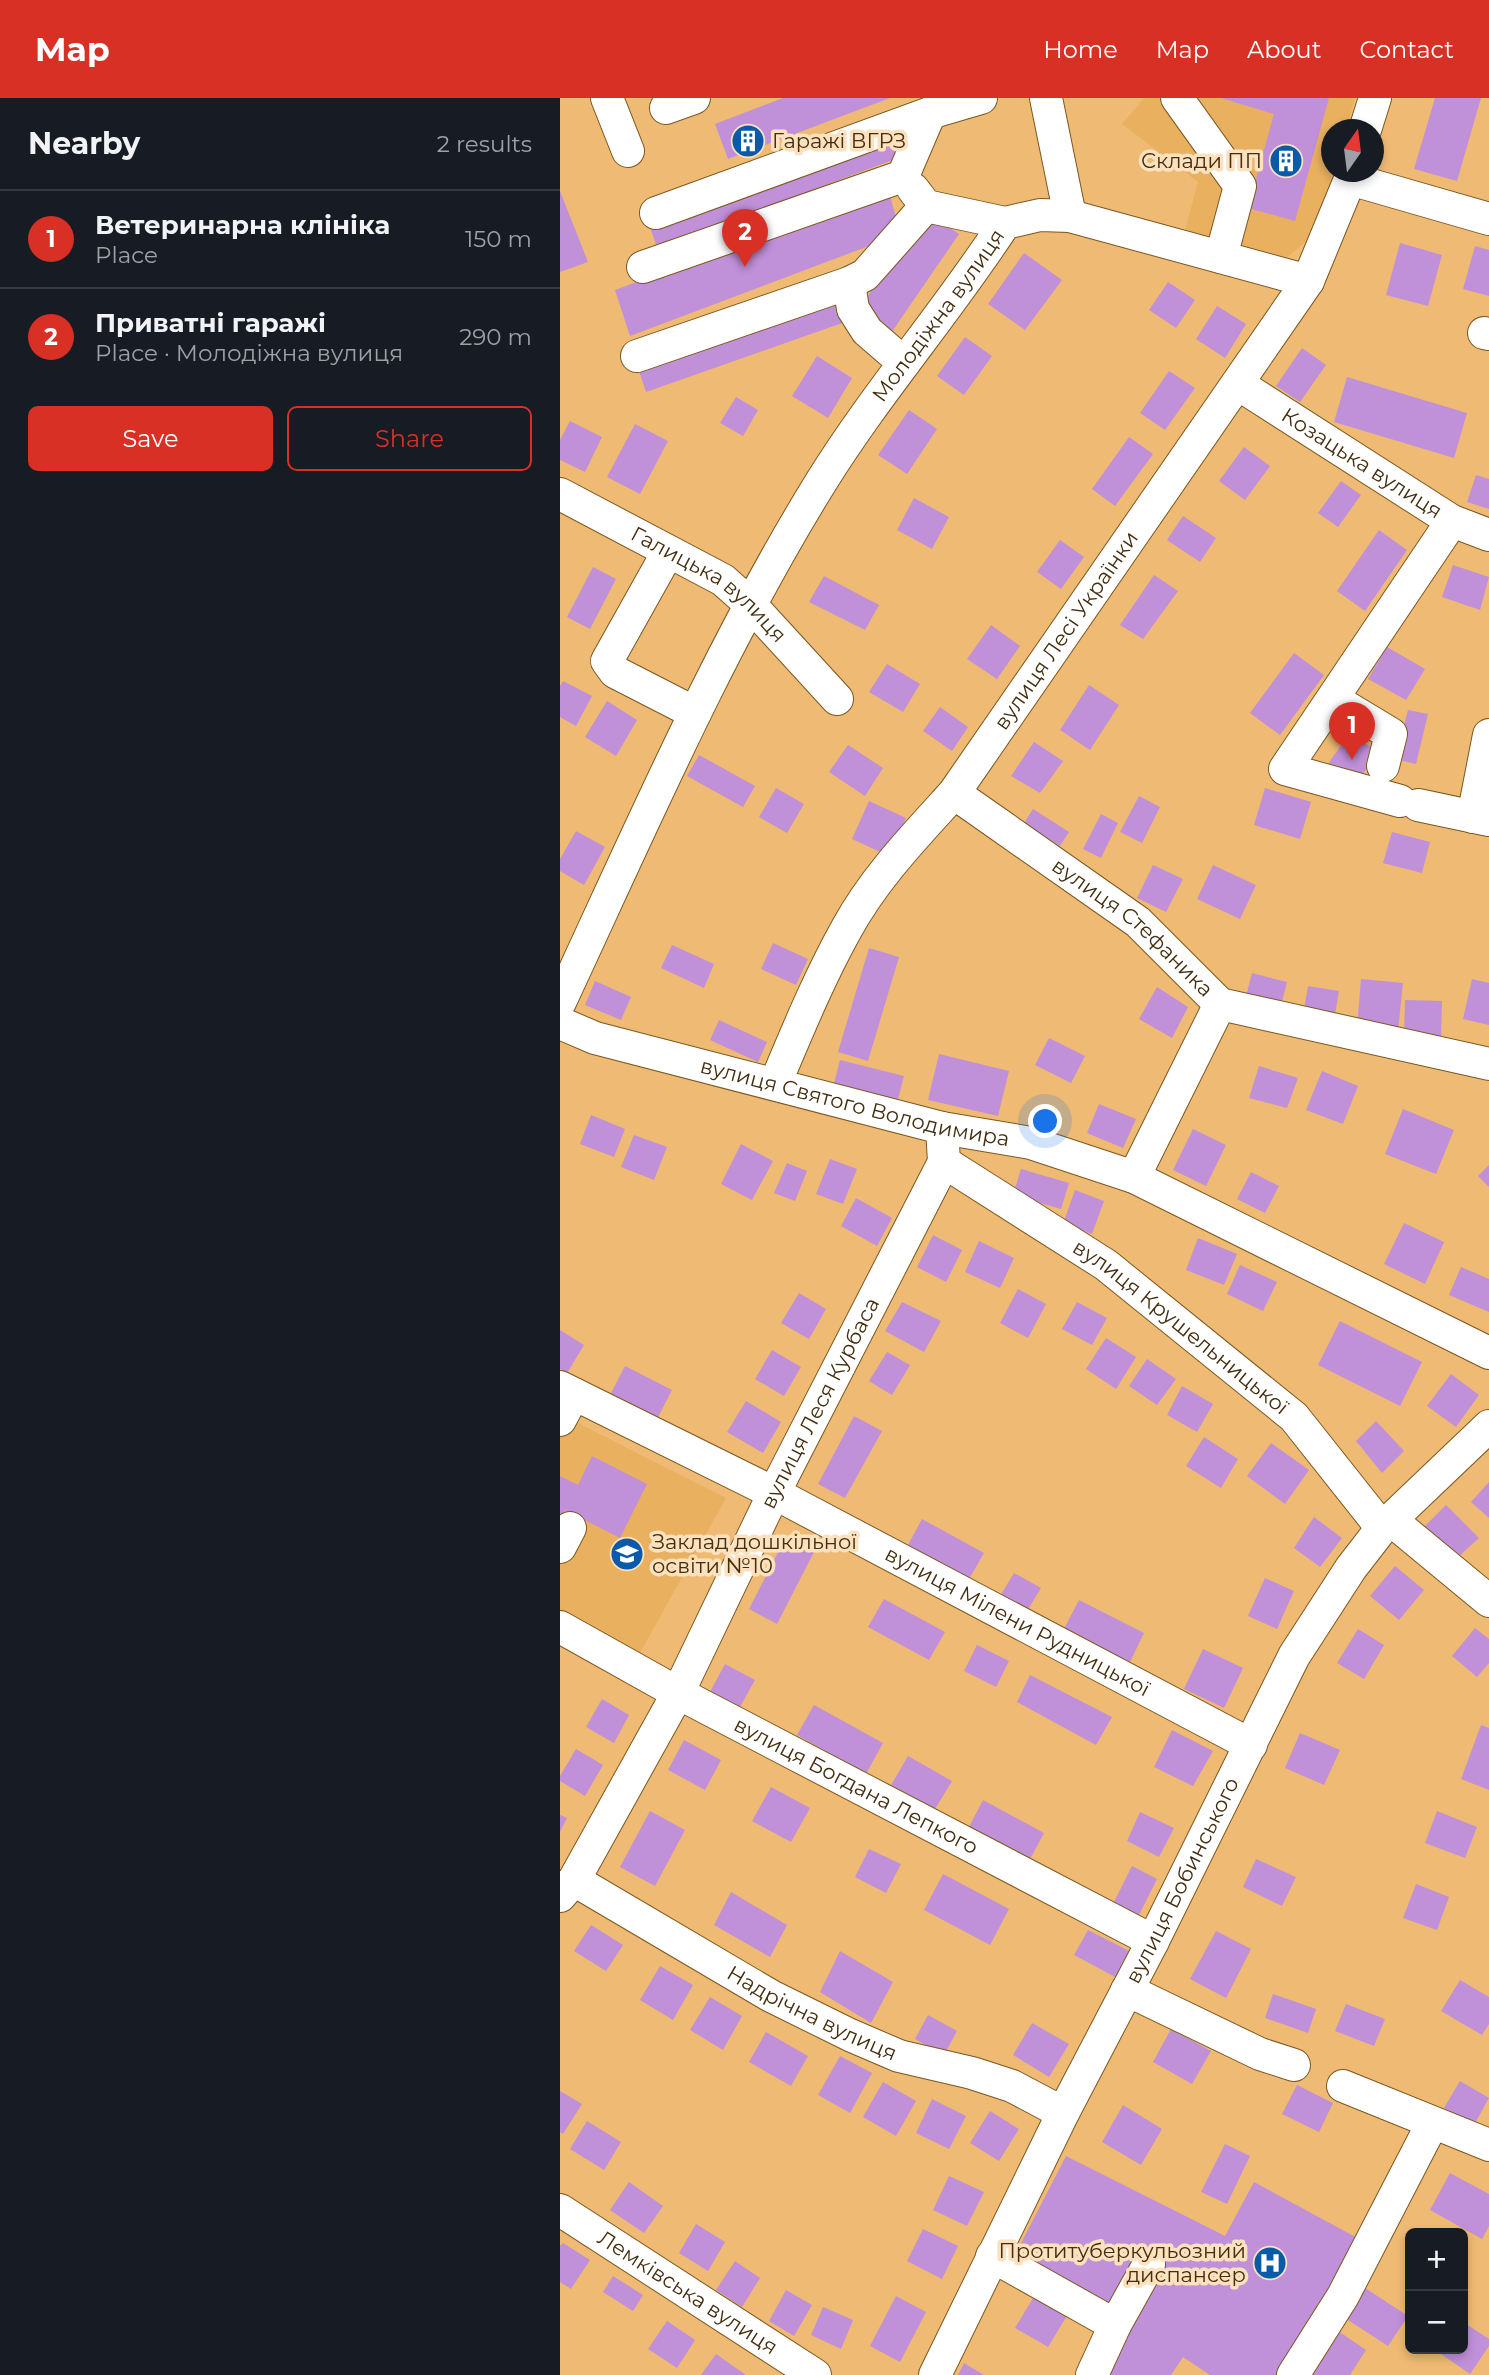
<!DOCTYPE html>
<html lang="en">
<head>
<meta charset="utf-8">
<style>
  :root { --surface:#171b24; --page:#20242c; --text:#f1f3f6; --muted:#9ea1a6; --line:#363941; --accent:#d93025 }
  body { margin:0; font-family:Montserrat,sans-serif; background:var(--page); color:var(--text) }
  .controls { position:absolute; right:21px; bottom:21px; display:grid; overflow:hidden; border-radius:10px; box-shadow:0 4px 10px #0003 }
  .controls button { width:63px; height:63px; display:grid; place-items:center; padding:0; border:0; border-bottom:2px solid var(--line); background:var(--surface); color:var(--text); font:35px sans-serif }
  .compass { position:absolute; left:761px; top:21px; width:63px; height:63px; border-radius:50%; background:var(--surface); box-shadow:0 4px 10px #0003; rotate:14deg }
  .you { position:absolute; left:486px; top:1024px; width:24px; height:24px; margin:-18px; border:5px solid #fff; border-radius:50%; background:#1a73e8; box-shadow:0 0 0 10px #1a73e833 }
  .badge { display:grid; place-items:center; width:46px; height:46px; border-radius:50%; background:var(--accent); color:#fff; font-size:23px; font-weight:700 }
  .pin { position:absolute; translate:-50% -58px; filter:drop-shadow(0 2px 4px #0008) }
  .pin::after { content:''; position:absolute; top:37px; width:24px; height:21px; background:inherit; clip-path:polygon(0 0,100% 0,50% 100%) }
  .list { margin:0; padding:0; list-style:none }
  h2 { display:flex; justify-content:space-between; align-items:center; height:91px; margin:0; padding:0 28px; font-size:30px }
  h2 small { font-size:23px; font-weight:400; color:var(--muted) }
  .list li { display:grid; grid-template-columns:46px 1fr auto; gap:21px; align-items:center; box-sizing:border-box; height:98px; padding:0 28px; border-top:2px solid var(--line) }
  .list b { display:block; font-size:26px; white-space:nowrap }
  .list p { margin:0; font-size:23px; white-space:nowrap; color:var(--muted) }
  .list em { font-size:23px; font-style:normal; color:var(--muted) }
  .actions { display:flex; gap:14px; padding:21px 28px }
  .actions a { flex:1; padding:16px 0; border:2px solid var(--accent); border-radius:10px; text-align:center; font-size:24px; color:var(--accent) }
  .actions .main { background:var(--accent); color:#fff }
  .map { position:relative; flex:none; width:929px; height:2277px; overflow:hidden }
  header { display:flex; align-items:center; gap:42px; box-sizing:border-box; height:98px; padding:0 35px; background:var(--accent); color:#fff }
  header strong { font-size:33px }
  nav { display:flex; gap:38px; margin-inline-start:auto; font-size:24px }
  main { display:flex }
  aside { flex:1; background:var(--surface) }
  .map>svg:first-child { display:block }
  .built { fill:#e9b060 }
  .building { fill:#c090d9 }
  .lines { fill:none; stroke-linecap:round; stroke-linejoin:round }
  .minor-casing { stroke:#7c571f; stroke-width:34 }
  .minor { stroke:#fff; stroke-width:32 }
  .labels { text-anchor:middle; stroke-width:7; stroke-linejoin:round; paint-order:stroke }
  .poi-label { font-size:21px; fill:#432e0f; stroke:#fce1be; text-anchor:start }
  .street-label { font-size:21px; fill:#432e0f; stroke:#fce1be }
</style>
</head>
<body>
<header>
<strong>Map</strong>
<nav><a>Home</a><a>Map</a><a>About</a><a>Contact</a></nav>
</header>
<main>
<aside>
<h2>Nearby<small>2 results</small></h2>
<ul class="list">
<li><span class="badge">1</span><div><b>Ветеринарна клініка</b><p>Place</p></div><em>150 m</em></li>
<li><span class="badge">2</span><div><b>Приватні гаражі</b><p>Place · Молодіжна вулиця</p></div><em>290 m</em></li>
</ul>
<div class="actions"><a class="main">Save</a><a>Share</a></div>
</aside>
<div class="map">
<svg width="929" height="2277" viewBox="0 0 929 2277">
  <rect width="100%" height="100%" fill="#efba73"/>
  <path class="built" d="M584,0H795L786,31L772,32V74H773L755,136L726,160L624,136L638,84L562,26Z
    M0,1316L166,1400L80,1555L0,1513Z"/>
  <path class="building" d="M223,0H330L168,61L155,26Z
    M661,0H769L735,123L688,110L714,16Z
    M875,0H921L897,83L854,71Z
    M338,37L346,57L97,150L90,129Z
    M328,91L337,123L314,146L70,238L55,192Z
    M0,93L28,164L0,174Z
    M366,114L399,136L331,235L298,212Z
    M840,145L882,157L868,208L826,197Z
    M915,148L929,152V198L903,191Z
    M464,155L502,182L465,232L428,206Z
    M608,184L635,202L616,230L589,212Z
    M276,200L285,224L86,294L78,270Z
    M657,208L686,226L665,260L636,241Z
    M405,239L432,258L404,297L377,278Z
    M742,250L766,267L740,304L716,288Z
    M257,258L292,280L268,320L232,298Z
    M609,273L635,290L605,332L580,315Z
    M787,279L907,315L894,360L774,324Z
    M176,299L198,312L183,338L160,325Z
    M349,312L377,331L347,376L318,357Z
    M10,323L42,339L25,374L0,362V342Z
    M75,326L108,343L80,396L47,379Z
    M569,339L593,356L555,408L532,391Z
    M684,349L710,368L685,402L659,383Z
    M916,377L929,381V411L907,404Z
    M781,383L801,397L778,429L758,415Z
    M354,400L389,419L372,451L337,432Z
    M623,418L656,440L640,464L607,442Z
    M819,432L847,452L805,513L777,493Z
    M500,442L524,459L501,491L477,474Z
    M893,467L929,479L920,512L882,499Z
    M33,469L56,481L30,531L7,519Z
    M594,477L618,493L583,541L560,527Z
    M264,478L319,507L305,532L249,504Z
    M431,527L460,548L437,581L407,561Z
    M827,549L865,571L846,602L808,581Z
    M734,555L764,577L720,637L690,615Z
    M327,566L360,586L343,614L309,594Z
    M3,583L32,598L16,628L0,619V588Z
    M529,587L559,607L530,652L500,632Z
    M47,603L77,622L56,658L25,639Z
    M380,609L408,629L392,653L363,633Z
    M848,612L868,616L856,666L835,661Z
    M790,635L818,654L793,690L765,670Z
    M474,644L503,663L480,695L451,678Z
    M288,647L323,670L305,698L269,674Z
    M139,657L195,688L183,709L127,678Z
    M216,690L244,706L227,735L199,719Z
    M705,690L751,704L740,741L694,727Z
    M579,698L600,709L582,745L560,734Z
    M309,703L346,720L329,758L292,741Z
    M473,711L509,734L500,748L464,725Z
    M541,716L558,725L541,760L523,751Z
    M16,733L45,749L24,787L0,773V761Z
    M832,734L870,744L862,775L823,765Z
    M593,767L623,781L606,814L577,800Z
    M653,767L696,787L680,821L637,801Z
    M213,845L248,861L236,887L201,871Z
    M112,847L154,866L144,890L101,870Z
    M309,850L339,859L308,963L278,954Z
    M692,875L727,884L719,915L684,906Z
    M801,881L843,885L838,933L797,929Z
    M912,881L929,885V927L903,921Z
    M35,883L71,899L61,922L25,907Z
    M748,888L779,893L774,922L743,917Z
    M597,889L628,909L612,940L579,921Z
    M845,902L882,903L881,939L844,938Z
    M159,922L207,944L198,964L150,942Z
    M489,940L525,958L511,985L475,967Z
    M379,956L449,973L438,1018L368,1002Z
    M280,962L344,978L337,1005L273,989Z
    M699,968L738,980L727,1010L689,1000Z
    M762,973L798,988L783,1026L746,1012Z
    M539,1006L576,1021L563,1050L527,1035Z
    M843,1011L894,1032L876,1076L825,1056Z
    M31,1017L65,1031L54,1059L20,1046Z
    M633,1031L666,1047L646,1088L613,1072Z
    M74,1037L107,1049L94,1082L61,1069Z
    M181,1046L213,1063L192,1102L161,1086Z
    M270,1061L297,1071L283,1106L256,1096Z
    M227,1065L247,1073L235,1103L214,1095Z
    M929,1067V1089L918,1078Z
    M461,1071L509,1085L501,1111L453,1097Z
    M691,1074L719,1088L705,1115L677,1101Z
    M515,1092L544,1103L532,1136L503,1126Z
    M296,1100L332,1120L317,1148L281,1128Z
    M844,1125L884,1144L865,1186L824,1166Z
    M373,1137L402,1152L386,1184L357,1169Z
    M638,1140L677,1156L664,1187L626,1172Z
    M419,1143L454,1160L440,1190L405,1174Z
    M680,1167L717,1184L703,1213L667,1196Z
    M901,1169L929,1181V1214L889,1197Z
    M458,1191L486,1206L468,1240L440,1225Z
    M239,1195L266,1211L249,1241L221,1225Z
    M342,1204L381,1223L364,1254L325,1233Z
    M517,1204L547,1220L532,1247L502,1231Z
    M780,1223L862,1264L840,1308L758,1267Z
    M0,1232L24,1247L7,1275L0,1271Z
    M546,1240L576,1259L556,1291L526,1271Z
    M212,1252L241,1269L224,1298L195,1281Z
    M327,1254L350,1267L332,1297L309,1283Z
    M587,1261L616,1281L597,1307L569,1288Z
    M65,1268L112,1292L95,1325L48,1301Z
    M891,1276L919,1297L896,1329L867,1308Z
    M622,1288L653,1306L637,1334L607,1317Z
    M186,1303L221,1324L203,1355L167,1334Z
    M294,1318L322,1333L285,1400L258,1386Z
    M816,1323L844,1353L822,1375L796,1343Z
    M644,1339L678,1361L661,1390L626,1368Z
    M711,1345L749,1372L725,1406L687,1378Z
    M32,1358L87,1386L60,1440L5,1412L0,1421V1378L18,1387Z
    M929,1384V1420L911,1404Z
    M886,1407L919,1440L896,1461L863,1430Z
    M754,1419L782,1440L760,1469L734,1450Z
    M362,1421L424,1455L409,1481L348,1447Z
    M226,1439L254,1454L217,1526L189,1511Z
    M835,1468L864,1492L839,1522L810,1498Z
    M454,1475L481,1490L467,1513L440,1498Z
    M705,1480L734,1493L717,1531L688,1518Z
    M324,1501L385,1534L369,1562L308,1529Z
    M519,1502L584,1535L570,1564L504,1531Z
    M915,1530L929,1541V1565L917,1579L892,1558Z
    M798,1531L824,1547L804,1581L777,1565Z
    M417,1547L449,1563L436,1589L404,1573Z
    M643,1551L683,1570L664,1610L624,1591Z
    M165,1566L195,1582L180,1609L150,1594Z
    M470,1577L552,1619L536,1647L457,1604Z
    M42,1601L69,1617L54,1645L26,1629Z
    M254,1607L323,1645L306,1676L237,1637Z
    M921,1627L929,1630V1692L901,1681Z
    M612,1632L653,1653L633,1688L594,1669Z
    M740,1635L780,1652L764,1687L725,1670Z
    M124,1642L161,1662L145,1692L108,1672Z
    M16,1651L43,1667L25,1698L0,1683V1678Z
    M348,1658L392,1683L375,1711L331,1687Z
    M211,1689L250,1710L231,1744L192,1723Z
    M423,1702L484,1735L469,1763L408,1731Z
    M90,1713L125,1732L95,1788L60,1769Z
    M877,1713L917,1729L905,1760L865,1745Z
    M580,1714L614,1730L599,1759L567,1743Z
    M0,1717L7,1720L0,1734Z
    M309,1751L341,1766L326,1795L295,1779Z
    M696,1761L736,1779L722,1808L683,1789Z
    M572,1768L597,1781L579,1817L554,1804Z
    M383,1776L449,1811L430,1847L364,1812Z
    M856,1786L889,1799L877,1832L843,1820Z
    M171,1794L227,1827L210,1859L154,1827Z
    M31,1827L63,1847L46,1873L14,1853Z
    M528,1832L571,1854L557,1880L514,1857Z
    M656,1833L691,1851L666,1900L630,1881Z
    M280,1853L333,1884L311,1925L260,1894Z
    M100,1868L133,1887L113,1922L80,1902Z
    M900,1882L929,1899V1926L922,1937L881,1913Z
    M713,1896L756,1911L748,1935L705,1920Z
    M150,1899L182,1918L163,1952L130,1932Z
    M786,1906L825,1921L814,1948L775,1933Z
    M368,1917L397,1933L384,1957L355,1941Z
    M472,1925L509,1946L489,1979L453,1957Z
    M611,1931L651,1953L632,1986L593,1964Z
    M206,1934L248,1958L231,1988L189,1964Z
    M280,1958L312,1975L290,2015L258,1997Z
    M900,1983L929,2000L914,2027L884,2010Z
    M323,1984L356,2003L336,2038L303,2019Z
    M737,1987L773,2005L759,2034L722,2016Z
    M0,1993L22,2006L3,2036L0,2034Z
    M372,2001L406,2018L389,2051L356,2035Z
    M563,2007L602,2031L581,2067L542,2044Z
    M430,2013L459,2031L439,2063L410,2045Z
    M27,2023L61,2044L44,2072L10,2051Z
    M665,2046L690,2058L667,2106L641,2094Z
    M506,2058L665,2138L694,2084L801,2142L720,2277H650L623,2259L611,2277H515L543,2229L511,2211L488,2249L455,2230L478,2192L455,2157Z
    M890,2075L929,2096V2128L922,2141L870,2112Z
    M389,2078L424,2094L407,2128L373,2112Z
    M69,2084L103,2108L84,2135L50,2112Z
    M136,2126L165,2144L148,2173L119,2155Z
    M363,2131L398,2148L382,2181L347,2163Z
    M3,2145L30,2162L11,2191L0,2184V2148Z
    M175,2163L200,2180L182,2209L156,2192Z
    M53,2178L83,2197L73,2213L43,2194Z
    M805,2190L848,2218L828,2248L785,2220Z
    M226,2192L252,2207L234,2238L209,2223Z
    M336,2198L366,2214L340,2264L310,2248Z
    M263,2209L293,2222L281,2251L251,2237Z
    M107,2223L135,2242L117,2270L88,2251Z
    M903,2224L929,2241V2248L910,2276L878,2254L880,2251H903Z
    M778,2233L806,2252L790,2277H752L750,2276Z
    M156,2256L186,2277H141Z
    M404,2265L424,2277H398Z"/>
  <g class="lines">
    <defs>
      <g id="minor">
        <path d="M47,0L68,53"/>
        <path d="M486,0L510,118"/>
        <path d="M617,0L680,88L661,159"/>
        <path d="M106,10L134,0"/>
        <path d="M805,32L815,0"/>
        <path d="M790,81L929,121"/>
        <path d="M353,91L366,108L445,125"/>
        <path d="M96,115L370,15"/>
        <path d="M83,169L343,78L370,15L421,0"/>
        <path d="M289,185L293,211L307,233L344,265"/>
        <path d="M924,235L929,236"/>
        <path d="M77,258L289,185L305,177L366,108"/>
        <path id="s1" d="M678,286L892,423L929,437"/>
        <path id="s2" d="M0,396L163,482L190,506L277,601"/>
        <path d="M108,454L47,563L55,574L135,615"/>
        <path d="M773,601L831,636L823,668"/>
        <path id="s3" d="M394,695L578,824L660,906L929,966"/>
        <path d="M840,703L725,671L892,423"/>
        <path d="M858,707L929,722"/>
        <path d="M913,719L929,637"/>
        <path id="s4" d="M0,904C82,728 159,549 261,384C317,294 387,214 445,125L480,117L510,118L748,183"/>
        <path id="s5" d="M0,925L35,940L382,1030L471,1045L574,1079L929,1255"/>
        <path id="s6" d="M215,986C237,934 259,880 287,830C315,779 356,737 394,695L748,183L793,74"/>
        <path id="s7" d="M384,1064L546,1167L734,1319L822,1430"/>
        <path d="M574,1079L660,906"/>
        <path id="s8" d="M0,1289L214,1395L691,1647"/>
        <path d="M0,1322L14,1296"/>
        <path d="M831,1422L929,1503"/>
        <path d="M0,1449L10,1430"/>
        <path id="s9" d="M0,1529L118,1595L593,1843"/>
        <path id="s10" d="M14,1782L211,1898L290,1937L339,1958L412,1975L452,1988L503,2015"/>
        <path id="s11" d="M0,1798L14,1782L118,1595L214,1395L384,1064L382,1030"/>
        <path d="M567,1892L700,1956L734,1967"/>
        <path d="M783,1988L929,2047"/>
        <path id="s12" d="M0,2112L255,2277"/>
        <path d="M432,2158L555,2227L589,2166"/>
        <path id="s13" d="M375,2277L503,2015L593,1843L734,1558L791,1470L822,1430L929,1328"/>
        <path d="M532,2277L555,2227"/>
        <path d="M733,2277L783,2198L872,2026"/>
      </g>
    </defs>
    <use href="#minor" class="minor-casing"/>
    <use href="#minor" class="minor"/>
  </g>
  <defs>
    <symbol id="building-disc" viewBox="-11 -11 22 22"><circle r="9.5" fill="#095baa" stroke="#fce1be"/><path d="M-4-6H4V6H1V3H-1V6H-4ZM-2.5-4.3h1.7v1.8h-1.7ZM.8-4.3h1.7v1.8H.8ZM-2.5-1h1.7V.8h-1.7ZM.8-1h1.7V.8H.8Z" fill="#fff"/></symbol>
    <symbol id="school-disc" viewBox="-11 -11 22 22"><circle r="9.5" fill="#095baa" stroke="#fce1be"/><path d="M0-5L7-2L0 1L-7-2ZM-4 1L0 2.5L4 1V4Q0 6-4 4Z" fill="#fff"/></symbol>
    <symbol id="hospital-disc" viewBox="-11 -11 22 22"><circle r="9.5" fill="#095baa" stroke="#fce1be"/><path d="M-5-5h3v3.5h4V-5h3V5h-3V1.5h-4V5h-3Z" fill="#fff"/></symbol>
  </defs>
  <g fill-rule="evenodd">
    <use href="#building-disc" x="169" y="24" width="38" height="38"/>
    <use href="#building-disc" x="707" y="44" width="38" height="38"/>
    <use href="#school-disc" x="48" y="1437" width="38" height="38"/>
    <use href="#hospital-disc" x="691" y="2146" width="38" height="38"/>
  </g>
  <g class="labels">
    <g class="poi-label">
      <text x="212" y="50">Гаражі ВГРЗ</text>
      <text x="702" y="70" text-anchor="end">Склади ПП</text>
      <text x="92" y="1451">Заклад дошкільної<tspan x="92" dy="24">освіти №10</tspan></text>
      <text x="686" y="2160" text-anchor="end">Протитуберкульозний<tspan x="686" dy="24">диспансер</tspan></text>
    </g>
    <g class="street-label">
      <text dy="7" stroke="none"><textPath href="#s4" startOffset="786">Молодіжна вулиця</textPath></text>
      <text dy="7" stroke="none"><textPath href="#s1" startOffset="147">Козацька вулиця</textPath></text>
      <text dy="7" stroke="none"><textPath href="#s2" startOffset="175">Галицька вулиця</textPath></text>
      <text dy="7" stroke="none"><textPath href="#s6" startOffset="542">вулиця Лесі Українки</textPath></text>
      <text dy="7" stroke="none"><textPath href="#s3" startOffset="224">вулиця Стефаника</textPath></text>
      <text dy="7" stroke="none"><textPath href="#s5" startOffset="306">вулиця Святого Володимира</textPath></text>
      <text dy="7" stroke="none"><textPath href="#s7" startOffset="289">вулиця Крушельницької</textPath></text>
      <text dy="7" stroke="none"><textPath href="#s11" startOffset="558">вулиця Леся Курбаса</textPath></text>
      <text dy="7" stroke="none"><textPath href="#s8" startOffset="514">вулиця Мілени Рудницької</textPath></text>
      <text dy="7" stroke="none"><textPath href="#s9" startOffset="336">вулиця Богдана Лепкого</textPath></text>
      <text dy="7" stroke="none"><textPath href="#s13" startOffset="553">вулиця Бобинського</textPath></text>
      <text dy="7" stroke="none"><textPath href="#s10" startOffset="273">Надрічна вулиця</textPath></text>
      <text dy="7" stroke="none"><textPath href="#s12" startOffset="152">Лемківська вулиця</textPath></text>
    </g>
  </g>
</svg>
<div class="controls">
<button>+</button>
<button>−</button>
</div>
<svg class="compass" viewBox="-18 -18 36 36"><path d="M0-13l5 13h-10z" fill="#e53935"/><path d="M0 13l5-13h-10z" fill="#9ea1a6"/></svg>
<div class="you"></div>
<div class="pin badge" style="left:792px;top:662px">1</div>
<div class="pin badge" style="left:185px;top:169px">2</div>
</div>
</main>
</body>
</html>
